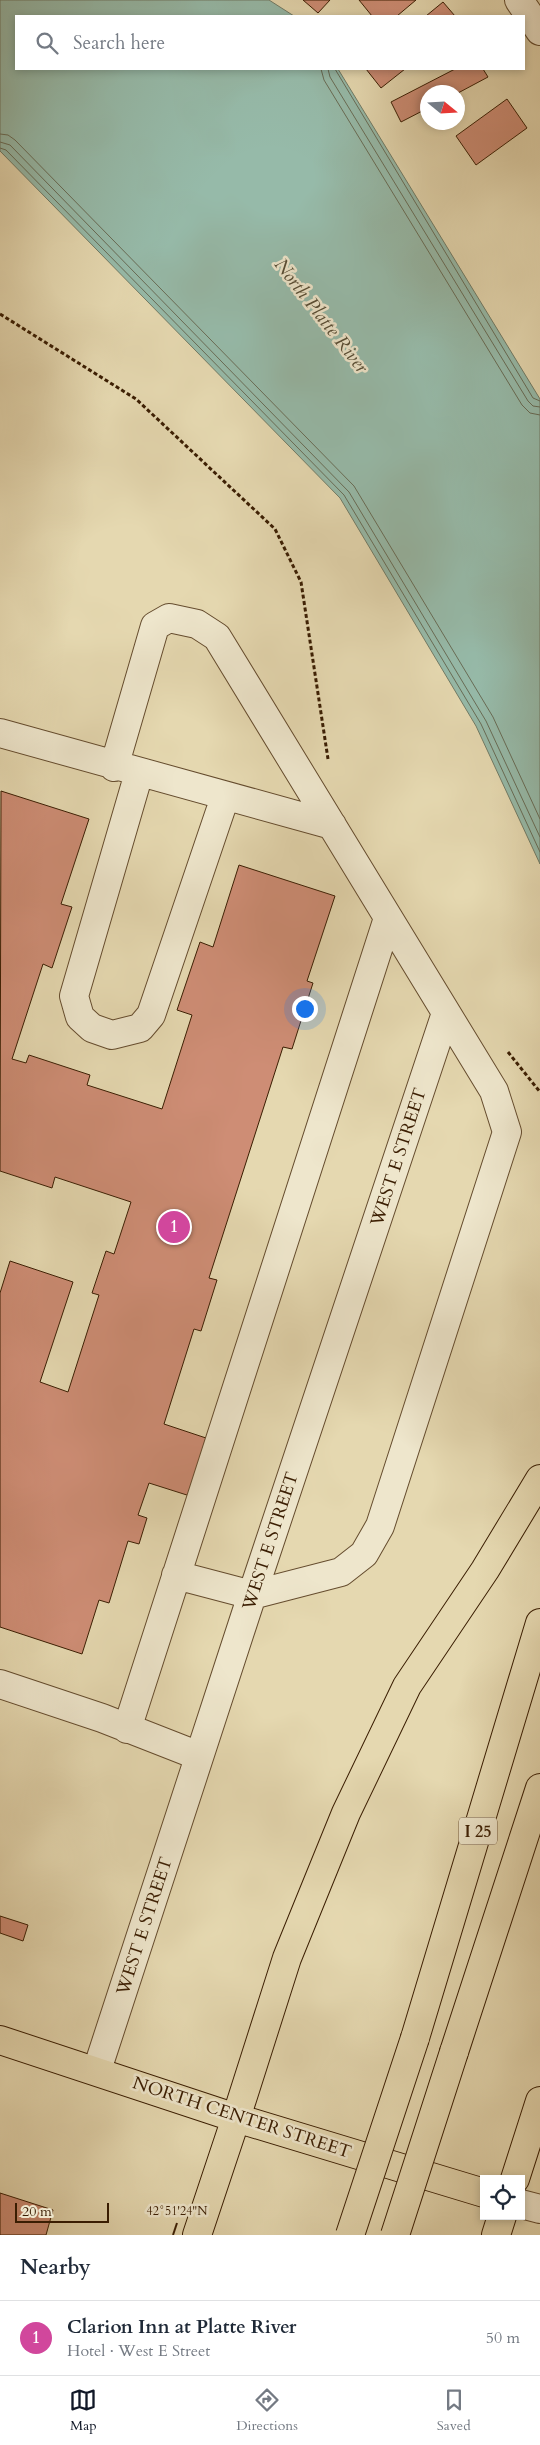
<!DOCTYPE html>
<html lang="en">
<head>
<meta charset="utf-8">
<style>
  :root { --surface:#fff; --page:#f2f2f3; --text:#1f2937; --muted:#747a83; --line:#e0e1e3; --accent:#111827 }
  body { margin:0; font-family:Cardo,serif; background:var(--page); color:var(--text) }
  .controls { position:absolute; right:15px; bottom:15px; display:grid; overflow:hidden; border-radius:0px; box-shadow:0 2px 8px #0003 }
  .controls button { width:45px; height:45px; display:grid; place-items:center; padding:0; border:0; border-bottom:1px solid var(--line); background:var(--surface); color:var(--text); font:25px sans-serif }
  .compass { position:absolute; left:420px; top:85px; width:45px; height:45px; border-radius:50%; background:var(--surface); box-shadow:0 2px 8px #0003; rotate:108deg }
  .scale { position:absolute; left:15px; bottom:12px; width:94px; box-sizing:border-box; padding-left:5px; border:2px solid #3a1d02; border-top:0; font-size:14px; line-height:18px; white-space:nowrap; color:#3a1d02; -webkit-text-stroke:4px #eee6cc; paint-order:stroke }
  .you { position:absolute; left:304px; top:1008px; width:18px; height:18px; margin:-12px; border:4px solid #fff; border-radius:50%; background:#1a73e8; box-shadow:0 0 0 8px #1a73e833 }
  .badge { display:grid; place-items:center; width:32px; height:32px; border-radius:50%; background:var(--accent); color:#fff; font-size:16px; font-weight:700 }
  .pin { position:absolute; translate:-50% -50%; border:2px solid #fff; box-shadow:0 1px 5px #0006 }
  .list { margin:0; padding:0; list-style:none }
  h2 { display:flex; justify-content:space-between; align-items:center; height:65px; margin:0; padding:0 20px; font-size:21px }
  h2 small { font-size:16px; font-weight:400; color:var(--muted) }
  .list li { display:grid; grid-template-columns:32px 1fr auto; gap:15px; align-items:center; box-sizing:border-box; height:75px; padding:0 20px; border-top:1px solid var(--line) }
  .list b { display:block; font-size:19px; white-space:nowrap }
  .list p { margin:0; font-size:16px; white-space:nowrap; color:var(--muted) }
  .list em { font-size:16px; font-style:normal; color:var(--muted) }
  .icon { flex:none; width:28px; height:28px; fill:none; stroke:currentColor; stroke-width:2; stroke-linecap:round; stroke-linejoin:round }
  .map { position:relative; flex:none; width:540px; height:2235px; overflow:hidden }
  .search { position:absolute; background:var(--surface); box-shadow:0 2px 8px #0003; left:15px; right:15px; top:15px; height:55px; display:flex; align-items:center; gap:12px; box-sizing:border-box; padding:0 18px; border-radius:0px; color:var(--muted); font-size:19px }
  .sheet { height:140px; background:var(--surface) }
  nav { display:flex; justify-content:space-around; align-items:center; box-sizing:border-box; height:70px; border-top:1px solid var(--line); background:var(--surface); font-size:14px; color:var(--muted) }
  nav a { display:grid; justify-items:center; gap:2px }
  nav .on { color:var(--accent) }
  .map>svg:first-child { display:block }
  .water { fill:#96baa9; stroke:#717b66 }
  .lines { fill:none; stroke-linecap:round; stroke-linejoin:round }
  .shore { stroke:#686c56; stroke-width:1 }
  .building { fill:#ce8d75; stroke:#3a1d02 }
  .minor-casing { stroke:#654c2e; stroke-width:30 }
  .major-casing { stroke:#3a1d02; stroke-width:30 }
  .highway-casing { stroke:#3a1d02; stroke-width:30 }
  .path { stroke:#3a1d02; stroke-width:3; stroke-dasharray:4 2.5; stroke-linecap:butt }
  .minor { stroke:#eee6cc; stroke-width:28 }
  .major { stroke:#e5d8b0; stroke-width:28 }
  .highway { stroke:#e5d8b0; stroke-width:28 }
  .highway-bridge-casing { stroke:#3a1d02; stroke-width:30; stroke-linecap:butt }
  .highway-bridge { stroke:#e5d8b0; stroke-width:28 }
  .ticks { fill:none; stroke:#3a1d02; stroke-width:2 }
  .labels { text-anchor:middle; stroke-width:5; stroke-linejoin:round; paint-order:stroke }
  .shield { fill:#eee6cc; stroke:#70593f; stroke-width:1 }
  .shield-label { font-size:16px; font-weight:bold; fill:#3a1d02 }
  .street-label { font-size:18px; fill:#3a1d02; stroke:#eee6cc }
  .water-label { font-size:19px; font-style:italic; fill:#564c34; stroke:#eee6cc }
  .ticks-label { font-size:12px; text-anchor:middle; fill:#3a1d02; stroke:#eee6cc; stroke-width:5; stroke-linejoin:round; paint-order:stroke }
</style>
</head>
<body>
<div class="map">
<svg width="540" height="2235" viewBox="0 0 540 2235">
  <rect width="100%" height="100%" fill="#e5d8b0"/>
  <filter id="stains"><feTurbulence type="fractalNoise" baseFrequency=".004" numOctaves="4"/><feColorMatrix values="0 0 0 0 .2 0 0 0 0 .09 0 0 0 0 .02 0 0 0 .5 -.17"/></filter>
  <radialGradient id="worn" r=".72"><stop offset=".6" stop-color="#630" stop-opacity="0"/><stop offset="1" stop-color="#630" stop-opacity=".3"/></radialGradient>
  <path class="water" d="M0,0H269L294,16H16V69H338L540,399V864L476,726L340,498L0,151Z"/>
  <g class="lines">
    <path class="shore" d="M321,69L324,80L522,405L530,413L540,415
      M328,69L330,77L528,401L533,406L540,407
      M335,69L533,398L540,401
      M0,134L8,135L15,140L354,486L493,717L540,819
      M0,142L10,145L349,492L486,721L540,837
      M0,148L6,150L344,495L481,724L540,852"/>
  </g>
  <path class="building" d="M303,0H330L318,13Z
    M359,0H416L397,16H372Z
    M443,2L455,16H426Z
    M366,69H405L381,88Z
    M455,69H483L488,77L458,93L428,92V108L401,122L391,102Z
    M507,99L527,128L476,165L456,136Z
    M1,791L89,819L61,904L72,907L52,968L43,964L12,1059L26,1063L29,1055L90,1075L87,1085L162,1109L192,1015L177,1010L200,942L213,947L239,865L335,896L307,981L313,983L292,1049L283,1047L209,1278L217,1280L201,1331L194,1329L164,1424L209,1439L190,1496L149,1483L138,1515L147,1518L139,1544L128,1541L109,1603L99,1600L82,1654L0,1627V1293L10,1261L73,1282L40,1382L68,1392L99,1295L92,1293L106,1251L114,1254L131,1202L55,1177L52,1188L0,1171Z
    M0,1916L28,1925L23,1941L0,1933Z
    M0,2193L53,2210L46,2235H0Z"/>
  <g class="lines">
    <defs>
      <path id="minor" d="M519,0L540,31
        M0,733L332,825
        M114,767L155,626L169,618L197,624L217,637L494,1091L507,1132L380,1526L364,1554L341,1572L252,1595L176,1575
        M139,773L74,996L80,1017L92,1028L112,1035L140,1028L151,1015L225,797
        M0,1684L102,1718L199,1756
        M127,1729L388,918
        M97,2070L252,1595L446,1013
        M521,2204L540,2209"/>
      <path id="major" d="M0,2040L236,2118L484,2193
        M515,2179L540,2101
        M197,2235L236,2118
        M496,2235L502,2216"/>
      <path id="highway" d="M415,2038L540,1623
        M454,2052L540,1788
        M236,2118L287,1958L346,1813L407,1686L485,1570L540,1479"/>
    </defs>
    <use href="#minor" class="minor-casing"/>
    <use href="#major" class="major-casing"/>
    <use href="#highway" class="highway-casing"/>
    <path class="path" d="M0,314L136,399L275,529L301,582L328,759
      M508,1052L540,1092"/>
    <use href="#minor" class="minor"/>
    <use href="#major" class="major"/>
    <use href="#highway" class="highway"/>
    <defs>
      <path id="highway-bridge" d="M350,2235L415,2038
        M395,2235L454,2052"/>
    </defs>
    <use href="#highway-bridge" class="highway-bridge-casing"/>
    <use href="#highway-bridge" class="highway-bridge"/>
  </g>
  <path class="ticks" d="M173,2235L177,2223"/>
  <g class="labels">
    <rect class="shield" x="459" y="1817.5" width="38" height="27" rx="4"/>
    <g class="shield-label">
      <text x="478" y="1837">I 25</text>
    </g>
    <g class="street-label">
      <text transform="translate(398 1157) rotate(-72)" y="6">WEST E STREET</text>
      <text transform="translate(270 1541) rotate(-72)" y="6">WEST E STREET</text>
      <text transform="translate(144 1926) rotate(-72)" y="6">WEST E STREET</text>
      <text transform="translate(242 2117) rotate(18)" y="6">NORTH CENTER STREET</text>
    </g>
    <g class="water-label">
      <text transform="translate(322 315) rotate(52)" y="7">North Platte River</text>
    </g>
  </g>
  <g class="ticks-label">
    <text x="177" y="2215">42°51'24"N</text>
  </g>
  <rect width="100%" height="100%" filter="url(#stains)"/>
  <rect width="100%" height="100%" fill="url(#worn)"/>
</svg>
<div class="controls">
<button><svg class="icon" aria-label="locate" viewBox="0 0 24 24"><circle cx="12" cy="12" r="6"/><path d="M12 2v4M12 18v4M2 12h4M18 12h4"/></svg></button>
</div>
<svg class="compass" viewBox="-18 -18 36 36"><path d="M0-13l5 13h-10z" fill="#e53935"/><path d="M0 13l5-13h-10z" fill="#747a83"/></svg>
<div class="scale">20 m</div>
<div class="you"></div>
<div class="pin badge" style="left:174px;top:1227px;background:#d1479c">1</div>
<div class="search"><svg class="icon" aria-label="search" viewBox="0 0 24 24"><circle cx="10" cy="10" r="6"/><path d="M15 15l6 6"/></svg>Search here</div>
</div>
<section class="sheet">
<h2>Nearby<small></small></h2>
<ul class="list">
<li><span class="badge" style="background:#d1479c">1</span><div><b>Clarion Inn at Platte River</b><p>Hotel · West E Street</p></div><em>50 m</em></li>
</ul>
</section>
<nav>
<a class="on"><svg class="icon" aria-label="map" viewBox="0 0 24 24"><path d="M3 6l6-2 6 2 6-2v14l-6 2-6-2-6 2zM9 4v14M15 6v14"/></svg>Map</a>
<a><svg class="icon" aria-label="directions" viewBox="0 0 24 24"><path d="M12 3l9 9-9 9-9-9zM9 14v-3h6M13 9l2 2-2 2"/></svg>Directions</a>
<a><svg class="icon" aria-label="saved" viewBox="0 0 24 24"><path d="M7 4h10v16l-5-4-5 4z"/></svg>Saved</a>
</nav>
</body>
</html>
